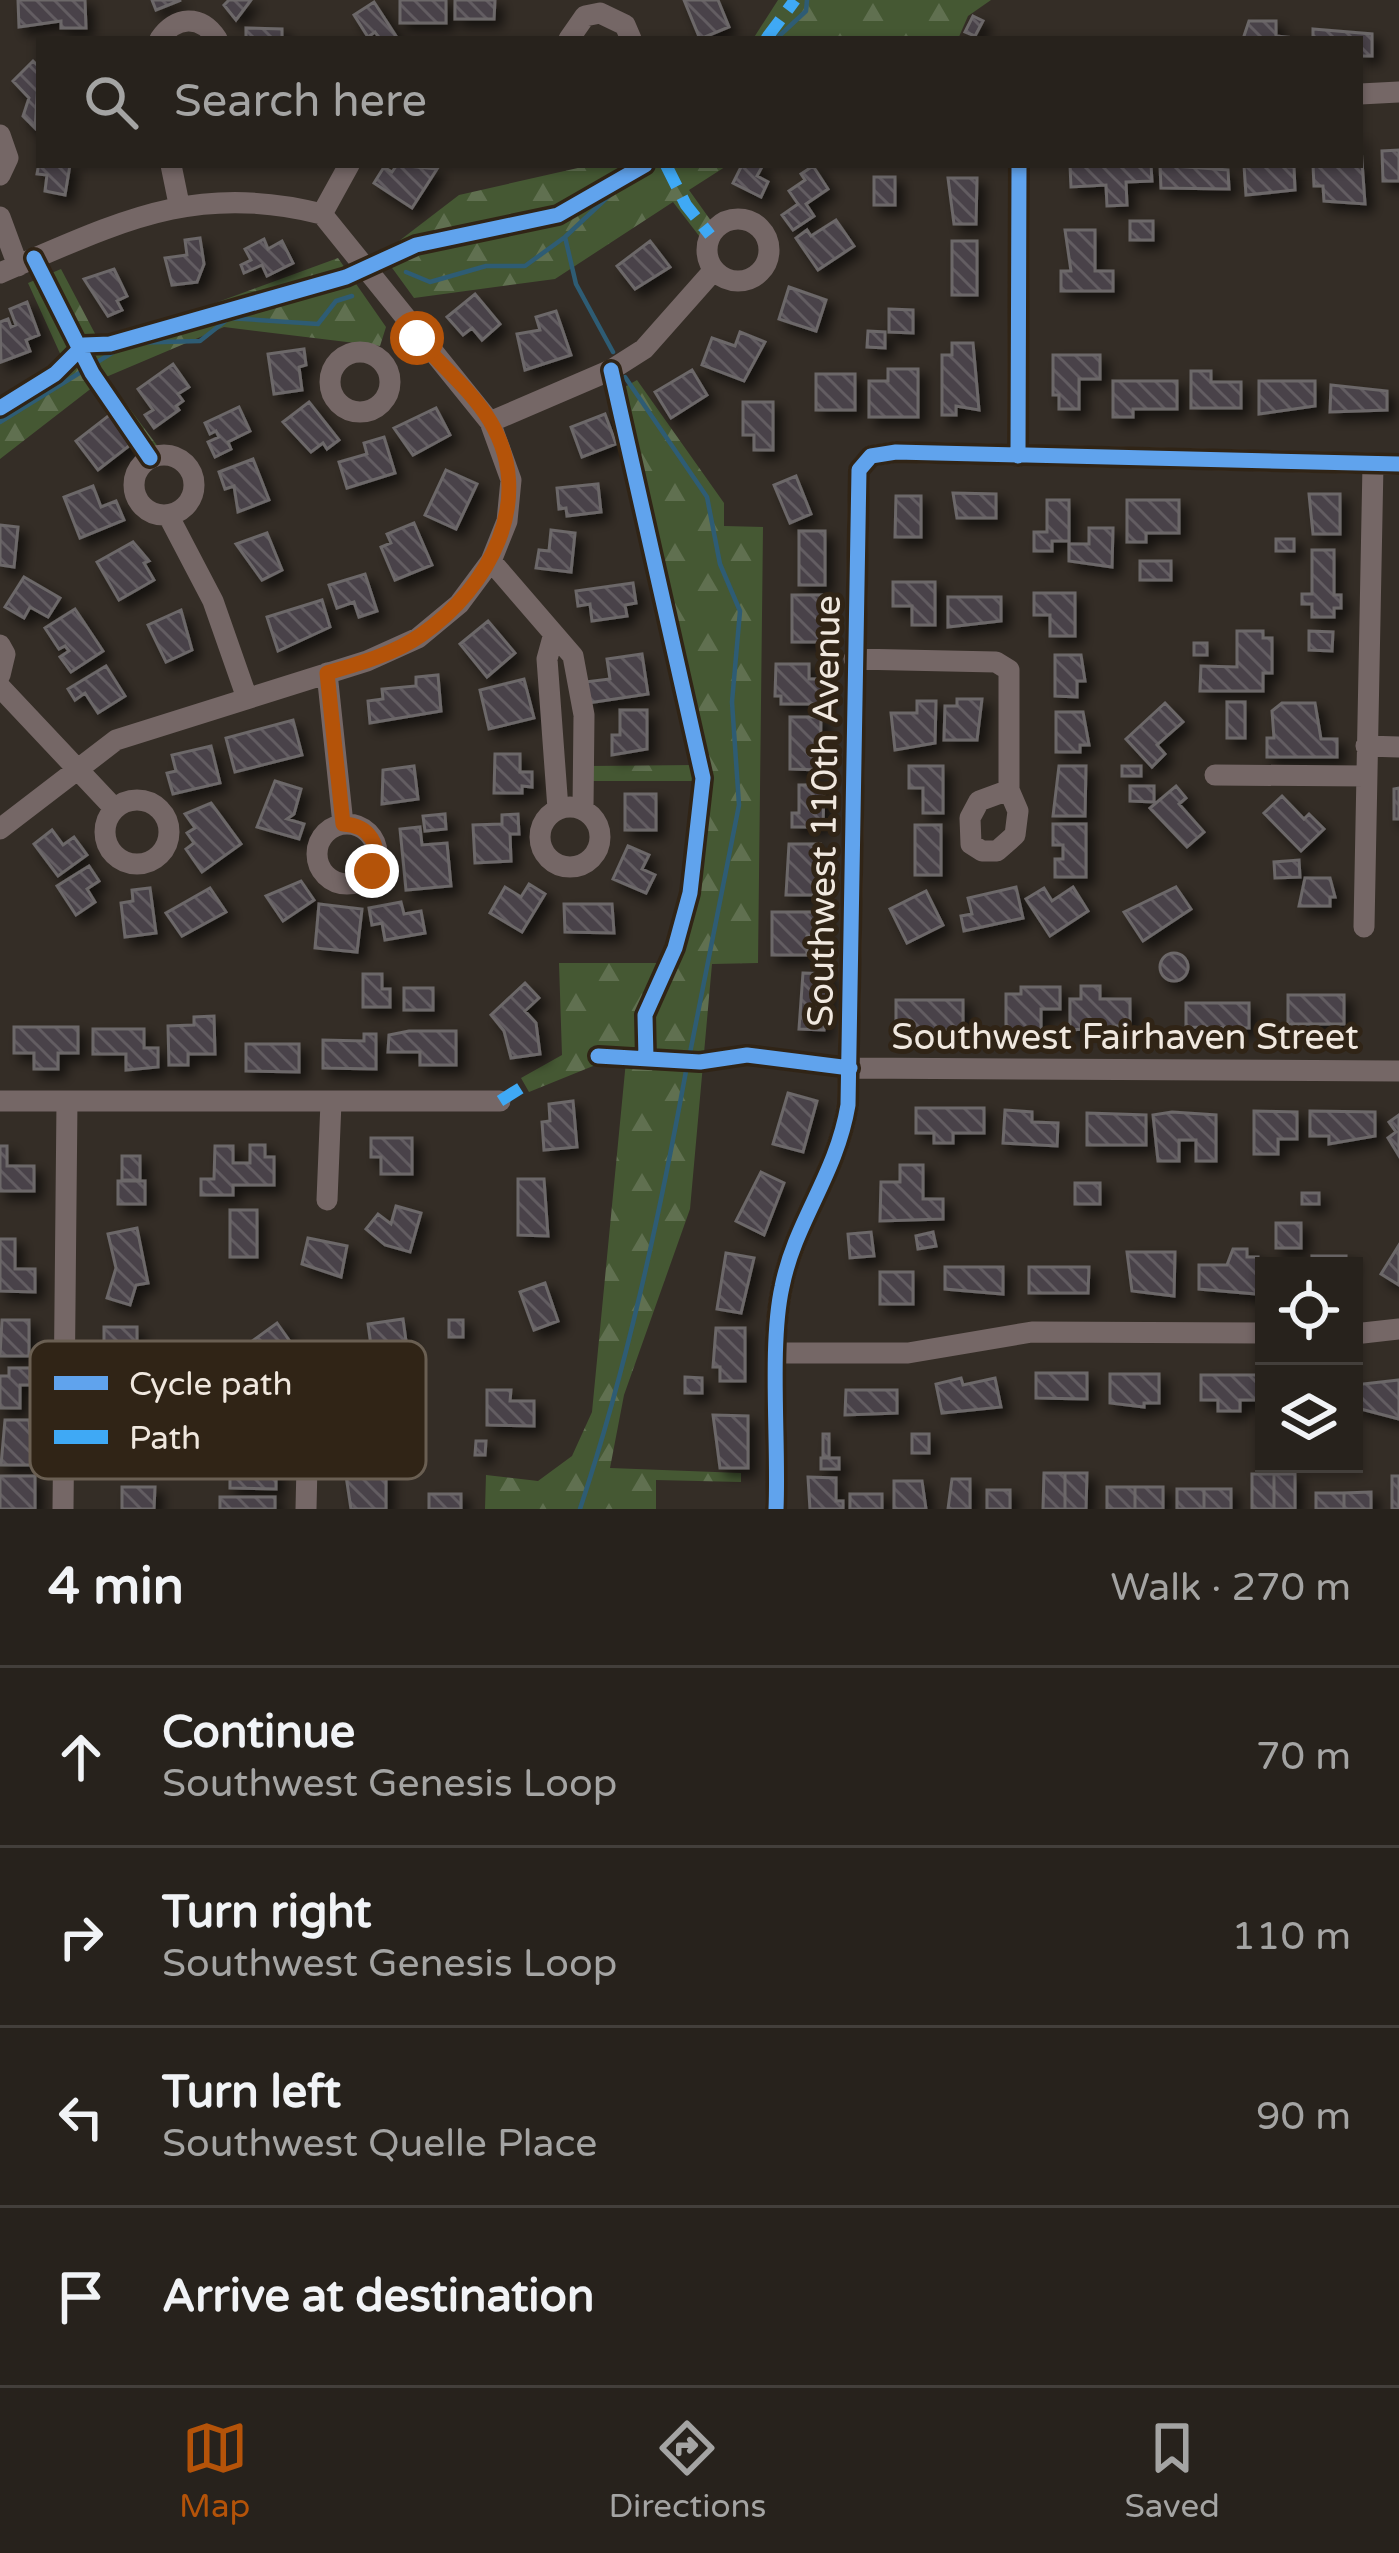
<!DOCTYPE html>
<html lang="en">
<head>
<meta charset="utf-8">
<style>
  :root { --surface:#27221c; --page:#332f29; --text:#f1f3f6; --muted:#a4a4a3; --line:#433f3b; --accent:#b45309 }
  body { margin:0; font-family:"Varela Round",sans-serif; background:var(--page); color:var(--text) }
  .controls { position:absolute; right:36px; bottom:36px; display:grid; overflow:hidden; border-radius:0px; box-shadow:0 3px 9px #0004 }
  .controls button { width:108px; height:108px; display:grid; place-items:center; padding:0; border:0; border-bottom:3px solid var(--line); background:var(--surface); color:var(--text); font:60px sans-serif }
  .stop { position:absolute; width:36px; height:36px; margin:-27px; border:9px solid #b45309; border-radius:50%; background:#fff }
  .stop.end { background:#b45309; border-color:#fff; box-shadow:0 3px 12px #0008 }
  .list { margin:0; padding:0; list-style:none }
  h2 { display:flex; justify-content:space-between; align-items:center; height:156px; margin:0; padding:0 48px; font-size:51px }
  h2 small { font-size:39px; font-weight:400; color:var(--muted) }
  .list li { display:grid; grid-template-columns:78px 1fr auto; gap:36px; align-items:center; box-sizing:border-box; height:180px; padding:0 48px; border-top:3px solid var(--line) }
  .list b { display:block; font-size:45px; white-space:nowrap }
  .list p { margin:0; font-size:39px; white-space:nowrap; color:var(--muted) }
  .list em { font-size:39px; font-style:normal; color:var(--muted) }
  .icon { flex:none; width:66px; height:66px; fill:none; stroke:currentColor; stroke-width:2; stroke-linecap:round; stroke-linejoin:round }
  .map { position:relative; flex:none; width:1399px; height:1509px; overflow:hidden }
  .search { position:absolute; background:var(--surface); box-shadow:0 3px 9px #0004; left:36px; right:36px; top:36px; height:132px; display:flex; align-items:center; gap:30px; box-sizing:border-box; padding:0 42px; border-radius:0px; color:var(--muted); font-size:45px }
  .sheet { height:876px; background:var(--surface) }
  nav { display:flex; justify-content:space-around; align-items:center; box-sizing:border-box; height:168px; border-top:3px solid var(--line); background:var(--surface); font-size:33px; color:var(--muted) }
  nav a { display:grid; justify-items:center; gap:6px }
  nav .on { color:var(--accent) }
  .map>svg:first-child { display:block }
  .forest { fill:url(#forest-firs) }
  .lines { fill:none; stroke-linecap:round; stroke-linejoin:round }
  .stream { stroke:#2e5c74; stroke-width:4.5 }
  .building { fill:url(#building-back-hatch); stroke:#6c6869; stroke-width:3; filter:url(#shadow) }
  .minor { stroke:#756766; stroke-width:21 }
  .quiet { stroke:#3fa9f5; stroke-width:12; stroke-dasharray:24 12; stroke-linecap:butt }
  .cycleway-casing { stroke:#302416; stroke-width:22 }
  .cycleway { stroke:#60a3ed; stroke-width:15 }
  .route { stroke:#b45309; stroke-width:15 }
  .labels { text-anchor:middle; stroke-width:10; stroke-linejoin:round; paint-order:stroke }
  .street-label { font-size:36px; fill:#f0e8df; stroke:#302416 }
  .key { fill:#302416; stroke:#6a5f52; stroke-width:3 }
  .key-label { font-size:33px; fill:#f0e8df }
</style>
</head>
<body>
<div class="map">
<svg width="1399" height="1509" viewBox="0 0 1399 1509">
  <defs>
    <pattern id="forest-firs" width="22" height="20" patternUnits="userSpaceOnUse" patternTransform="scale(3)"><rect width="22" height="20" fill="#455833"/><path d="M5 1l3.5 6h-7zM16 11l3.5 6h-7z" fill="#607050"/></pattern>
    <pattern id="building-back-hatch" width="6" height="6" patternUnits="userSpaceOnUse" patternTransform="scale(3)"><rect width="6" height="6" fill="#484248"/><path d="M-1 5l2 2M0 0l6 6M5-1l2 2" fill="none" stroke="#635d62"/></pattern>
    <filter id="shadow"><feDropShadow dx="7" dy="7" stdDeviation="6" flood-color="#0009"/></filter>
  </defs>
  <rect width="100%" height="100%" fill="#342d26"/>
  <path class="forest" d="M778,0H991L968,16L958,39H753Z
    M591,165H728L689,190L714,225L703,241L673,202L555,279L414,298L382,254L459,195Z
    M338,258L386,327L380,346L224,327L106,377L159,448L145,455L93,387L0,459V404L63,360L28,283L61,269L101,345Z
    M637,380L724,503V526L763,527L758,963L712,964L690,1209L624,1395L610,1468L741,1473V1482L656,1480V1509H485L486,1475L538,1481L572,1456L592,1412L626,1061L603,1062L529,1092L521,1078L562,1055L559,963H663L691,859L695,781H588L589,766L696,765L621,389Z"/>
  <g class="lines">
    <path class="stream" d="M776,39L806,11L807,0
      M565,237L576,284L613,352
      M406,272L430,282L486,266H525L565,237L642,165
      M625,377L707,497L720,564L740,611L732,702L739,805L690,1053
      M0,422L128,343L200,341L229,318L318,324L336,301L352,296
      M580,1509C627,1367 659,1218 686,1071"/>
  </g>
  <path class="building" d="M18,0H85L86,28H61V21L19,27Z
    M152,0H181L156,10Z
    M251,0L236,20L224,5L229,0Z
    M400,0H446V23H400Z
    M455,0H495L494,19H455Z
    M684,0H718L729,27L700,39Z
    M374,2L396,36L391,39H380L375,32L368,37L354,15Z
    M973,16L983,21L975,36L965,32Z
    M1249,21H1276V36L1305,39H1243Z
    M246,28L282,29V39H246Z
    M1313,29L1372,34V56H1360V39H1313Z
    M33,61L39,67L35,128L23,116L29,98L13,81Z
    M1360,133L1365,204L1324,201L1323,186H1314L1313,165H1360Z
    M1399,150V181H1383L1382,151Z
    M39,163L70,165L65,195L45,191L47,175L37,174Z
    M397,165L437,169L412,208L374,183L384,167L392,172Z
    M742,165H763L757,176L768,182L761,197L733,183Z
    M1070,165H1151L1152,181L1126,182L1127,205L1107,206L1106,185L1071,187Z
    M1160,165L1228,170L1229,189L1161,188Z
    M1244,165L1294,167L1295,190L1246,195Z
    M813,166L828,189L806,204L814,216L793,230L782,215L798,204L789,191L805,180L801,174Z
    M874,177H895V205H874Z
    M948,178H977L976,224H954Z
    M836,220L854,246L818,270L796,238L807,230L811,236Z
    M1130,221H1153V240H1130Z
    M1065,230H1095V271H1113V291H1061V271H1071Z
    M200,238L204,264L197,282L172,285L165,258L187,255L185,240Z
    M264,239L268,249L282,241L293,263L267,276L262,265L244,273L241,265L251,260L245,249Z
    M650,241L670,267L635,289L617,266Z
    M952,241H977V295H952Z
    M114,269L127,296L117,301L122,310L108,316L84,279Z
    M789,287L826,300L816,331L779,319Z
    M475,294L500,324L482,340L472,328L463,335L447,317Z
    M27,302L39,335L26,340L30,351L1,362L0,322L8,319L11,327L16,325L10,309Z
    M889,309L913,310V333L889,332Z
    M556,311L571,355L525,370L517,334L540,330L536,317Z
    M868,331L885,332V348L867,347Z
    M740,332L765,342L744,381L702,365L712,338L735,346Z
    M952,343H973L979,410L956,406V415H942V355H952Z
    M304,349L306,365L299,367L302,390L274,394L268,354Z
    M1053,355H1100V379H1079V409H1059V395H1053Z
    M173,364L189,387L178,394L183,401L176,406L179,410L154,428L145,415L153,410L138,389Z
    M888,369H918V417H869V381H888Z
    M692,370L707,395L671,418L655,392Z
    M1191,371H1211V382H1241V408H1191Z
    M816,374H855V410H816Z
    M1113,381H1177V409H1133V417H1113Z
    M1259,381H1315V406L1259,414Z
    M1331,385L1387,391V410L1330,412Z
    M309,402L339,440L327,449L323,443L311,452L283,422Z
    M743,402H773V450H754V435H743Z
    M239,407L250,431L228,442L231,449L215,457L208,442L219,437L216,431L210,434L205,423Z
    M436,408L450,435L413,455L394,428Z
    M112,413L134,442L98,470L76,441Z
    M605,414L616,444L582,457L571,427Z
    M384,437L395,473L347,488L339,462L367,454L364,443Z
    M253,459L269,500L238,512L234,486L225,489L219,472Z
    M446,470L477,484L456,529L425,515Z
    M796,476L811,514L790,523L774,485Z
    M598,484L601,512L567,516L566,508L559,509L557,488Z
    M93,486L101,507L116,501L124,520L80,538L64,497Z
    M953,493L996,494V518H957Z
    M1309,494H1340V534H1313Z
    M896,496H921V537H895Z
    M1047,500H1069V541H1052V551H1034V532H1047Z
    M1127,500H1179V533H1146V542H1127Z
    M414,523L432,565L395,580L381,547L391,543L387,534Z
    M0,525L18,527L14,567L0,565Z
    M1089,528H1113L1112,567L1069,561V544H1089Z
    M551,530L575,533L571,572L536,568L539,550L549,551Z
    M799,531H825V585H799Z
    M267,533L282,570L262,580L236,544Z
    M1276,539H1294V551H1276Z
    M133,542L149,561L144,563L154,580L119,600L97,562Z
    M1312,550H1334V595H1341V608H1334V617H1312V604H1302V594H1312Z
    M1140,561H1171V580H1140Z
    M365,574L377,611L359,617L354,602L337,608L329,585Z
    M24,577L60,598L48,617L30,607L24,618L5,607Z
    M893,582H935V625H912V606H893Z
    M633,583L636,603L625,605L627,616L592,621L590,604L578,606L576,591Z
    M1034,593H1075V636H1050V615H1034Z
    M792,595H827V642H792Z
    M948,597H1001V621L948,627Z
    M322,600L330,627L278,651L267,617Z
    M75,609L103,651L71,672L60,657L69,651L65,646L59,649L45,628Z
    M181,610L192,650L166,662L148,625Z
    M488,621L515,653L487,677L460,644Z
    M1237,631H1263V638H1272V673H1263V691H1200L1201,666L1237,667Z
    M1309,631L1333,632L1332,651L1309,650Z
    M1194,643H1207V655H1194Z
    M642,654L648,694L588,703L585,682L610,679L607,659Z
    M1055,655H1081L1085,681H1077V697L1055,696Z
    M776,664H809V679H826V704H781V696H775Z
    M106,666L125,696L98,713L85,693L75,700L68,689Z
    M438,675L441,711L370,723L368,701L383,699L382,689L416,686V677Z
    M524,679L534,718L489,729L480,690Z
    M957,699H982L977,740H944L945,706H957Z
    M917,701H936L935,743L895,750L891,713H917Z
    M1227,702H1245V738H1227Z
    M1165,703L1183,722L1157,745L1165,754L1152,767L1126,739Z
    M1282,703H1315L1321,739H1337V757H1267V738H1274L1272,711Z
    M620,710H647V749L612,755V735H620Z
    M1056,712H1083L1089,745H1080V752H1056Z
    M790,717H821L820,770L790,769Z
    M293,720L302,755L235,772L226,738Z
    M211,746L220,783L173,794L167,773L176,771L172,755Z
    M495,754H520V772H532V787L522,786V793H494Z
    M414,766L418,799L382,804L383,770Z
    M909,766H943V813H923V788H909Z
    M1059,766H1086L1085,816H1053Z
    M1122,766H1141V776H1122Z
    M275,781L301,789L294,814L287,819L304,824L299,839L257,827Z
    M799,785H824L823,827H792V813H799Z
    M1130,786H1154V802L1130,801Z
    M1176,786L1186,798L1179,804L1204,832L1187,847L1150,808Z
    M1399,788V819H1394V789Z
    M625,794H656V830H625Z
    M1282,796L1304,819L1309,814L1324,829L1301,851L1264,813Z
    M211,803L241,844L202,872L186,849L194,843L187,833L195,828L185,814Z
    M445,814L446,829L425,831L423,816Z
    M518,814L519,834H510L511,861L475,863L473,825L502,824V815Z
    M1053,824H1086V877H1055V859H1063V845H1053Z
    M915,825H941V875H915Z
    M420,827L422,845L447,843L451,886L406,890L400,829Z
    M52,830L63,845L74,837L87,855L58,876L34,844Z
    M789,844H820V895H786Z
    M628,846L649,855L642,869L655,875L646,893L613,879Z
    M1299,860L1300,877L1275,878L1274,862Z
    M89,866L99,881L87,889L95,902L76,915L57,886Z
    M1305,878H1330L1335,897H1330V906H1299Z
    M301,881L314,900L283,921L266,896Z
    M529,884L545,894L522,932L490,913L505,887L521,897Z
    M1016,887L1023,918L964,931L961,916L972,914L968,898Z
    M1073,887L1088,911L1050,936L1026,899L1044,888L1052,901Z
    M1176,887L1191,909L1143,941L1124,912Z
    M150,888L156,933L125,937L121,903L133,901L132,890Z
    M210,888L226,912L182,936L166,913Z
    M926,891L943,925L907,943L890,909Z
    M401,902L404,914L421,911L425,933L385,940L382,923L372,925L369,908Z
    M319,904L362,909L357,952L315,948Z
    M564,904H612L614,933L565,932Z
    M772,912H822V936H807V955H772Z
    M1160 967a14 14 0 1 1 28 0a14 14 0 1 1-28 0Z
    M803,973L828,974L824,1030L799,1029Z
    M363,974H382V989H390V1007H363Z
    M525,983L539,998L525,1011L536,1023L540,1054L511,1058L504,1031L491,1015Z
    M1081,986H1100V999H1130V1025L1070,1030V999H1081Z
    M1021,987H1060V1009H1041V1032H1006V994H1021Z
    M404,988H433V1010H404Z
    M1288,995H1344V1024H1288Z
    M896,1000H963V1030H896Z
    M1186,1003H1249V1028L1186,1027Z
    M214,1016L215,1054H188V1065H169L168,1026L194,1025V1017Z
    M14,1027H78V1053H58V1069H34V1053H14Z
    M93,1029H144V1048H158V1067L126,1070V1054H93Z
    M409,1031H456V1065H420V1052H388L389,1035Z
    M364,1034H376V1069L323,1068V1040L364,1041Z
    M246,1044H299V1072L246,1071Z
    M788,1093L817,1101L803,1152L773,1144Z
    M573,1101L577,1147L544,1150L542,1122L550,1121L549,1104Z
    M916,1108H984V1133H953V1143H934V1133H916Z
    M1005,1110L1032,1112V1122L1058,1123L1057,1146L1003,1143Z
    M1254,1111L1297,1112V1139H1278V1154H1254Z
    M1310,1111L1375,1112V1136L1329,1144V1136H1310Z
    M1172,1112L1216,1115V1161H1196V1140H1179V1161H1158L1153,1115Z
    M1087,1113L1146,1115V1145H1087Z
    M1399,1115V1156L1388,1138L1396,1132L1389,1122Z
    M371,1138H412V1174H381V1157H371Z
    M250,1145H265V1157H274V1185H233V1195H201V1179H214L215,1146H233V1163H250Z
    M0,1146H7V1166H34V1191H0Z
    M122,1156H140V1180H122Z
    M900,1165H923V1199H943V1219L880,1221L881,1182H900Z
    M761,1172L784,1183L764,1235L736,1221Z
    M518,1179H544L548,1236L518,1235Z
    M118,1181H145V1204H118Z
    M1075,1183H1100V1204H1075Z
    M1302,1193H1319V1204H1302Z
    M396,1206L421,1213L410,1252L385,1245L366,1229L378,1214L391,1224Z
    M230,1210H257V1257H230Z
    M1276,1223H1301V1248H1276Z
    M137,1228L148,1283L136,1285L130,1305L107,1298L116,1268L108,1234Z
    M871,1232L874,1256L850,1258L848,1234Z
    M933,1232L936,1246L918,1249L916,1236Z
    M308,1238L347,1246L341,1277L302,1264Z
    M0,1239H15V1269H35V1292L0,1291Z
    M1399,1245V1285L1381,1274Z
    M1233,1249H1247V1257H1258L1257,1294L1199,1289V1265H1227Z
    M1127,1252H1175L1174,1296L1132,1291Z
    M726,1253L754,1258L741,1313L717,1309Z
    M1312,1256H1346V1266H1312Z
    M945,1267H1003V1294L945,1289Z
    M1029,1267H1089L1088,1293H1029Z
    M880,1272H913V1304H880Z
    M545,1283L558,1321L534,1330L520,1292Z
    M403,1319L408,1356L373,1360L368,1324Z
    M2,1320H29V1356H0Z
    M449,1320H463V1337H449Z
    M277,1323L291,1343L259,1367L244,1347Z
    M104,1327H137V1392H104Z
    M716,1328H745V1381H720V1367H713Z
    M9,1368H30V1385H20V1408H0V1376H9Z
    M1036,1373H1087V1399L1036,1398Z
    M1110,1374H1159V1403H1144V1407L1110,1403Z
    M1201,1375H1257V1400H1240V1411H1218V1400H1201Z
    M685,1377L702,1378V1393H685Z
    M961,1378L963,1385L995,1378L1001,1407L942,1413L936,1384Z
    M1399,1380V1419L1357,1408L1354,1385Z
    M487,1390H511L510,1401H534V1426L487,1425Z
    M846,1390H897V1413L845,1415Z
    M713,1415L748,1416V1468H720Z
    M5,1420H29L33,1465H1Z
    M823,1434H829V1457H823Z
    M912,1434H929V1453H912Z
    M476,1441H486L485,1455H475Z
    M250,1453H276V1489L230,1488V1465H250Z
    M821,1458H839V1469H821Z
    M345,1469H386V1509H351Z
    M1044,1473H1065V1509H1043Z
    M1065,1473H1087L1086,1509H1065Z
    M1252,1474H1274V1509H1252Z
    M1274,1474H1295V1509H1274Z
    M0,1476H35V1509H0Z
    M1392,1476H1399V1509H1392Z
    M808,1477L836,1478V1501H843V1509H810Z
    M952,1479H970V1509H948Z
    M894,1481H922L926,1509H894Z
    M122,1487H155L154,1509H122Z
    M1107,1487H1135V1509H1107Z
    M1135,1487H1163V1509H1135Z
    M1177,1489H1204V1509H1177Z
    M1204,1489H1231V1509H1204Z
    M987,1490H1010V1509H987Z
    M1371,1492V1509H1344V1493Z
    M1316,1493H1344V1509H1316Z
    M429,1494H461V1509H429Z
    M850,1494H882V1509H850Z
    M220,1497H275V1509H220Z"/>
  <g class="lines">
    <path class="minor" d="M160,39C175,16 201,14 217,39
      M569,39L585,16L600,13L625,25L631,39
      M1360,94L1399,92
      M0,135L8,158L0,175
      M171,165L179,204
      M322,214L349,165
      M0,217L18,266
      M707 250a31 31 0 1 1 62 0a31 31 0 1 1-62 0Z
      M0,273C116,224 193,181 322,214L490,422L511,480L507,521L491,561L459,604L418,638L367,661L116,740L0,829
      M330 382a30 30 0 1 1 60 0a30 30 0 1 1-60 0Z
      M490,422L611,370L644,349L714,270
      M134 485a30 30 0 1 1 60 0a30 30 0 1 1-60 0Z
      M1018,456L1019,165
      M168,515L213,601L247,698
      M491,561L573,656L584,715L583,809
      M553,637L547,659L558,809
      M0,645L5,654L0,675
      M854,659L996,662L1009,670V790L979,801L970,818L971,844L982,851H997L1015,835L1018,811L1009,790
      M327,673L343,824
      M0,687L114,808
      M1366,746L1399,747
      M1215,775L1366,776
      M105 832a32 32 0 1 1 64 0a32 32 0 1 1-64 0Z
      M540 837a30 30 0 1 1 60 0a30 30 0 1 1-60 0Z
      M317 854a30 30 0 1 1 60 0a30 30 0 1 1-60 0Z
      M1364,927L1373,464
      M850,1068L1399,1071
      M0,1101H500
      M327,1200L331,1102
      M1354,1334L1399,1329
      M779,1353H908L1032,1332L1264,1333
      M295,1395L308,1422L306,1509
      M63,1509L67,1101
      M776,1509C779,1444 769,1346 782,1287C795,1221 836,1176 848,1105L859,470L871,456L896,452L1399,464"/>
    <path class="quiet" d="M766,39L795,0
      M666,165L686,205L710,235
      M500,1101L527,1084"/>
    <defs>
      <path id="cycleway" d="M34,258L92,373L150,458
        M611,370L703,778L690,893L675,948L645,1015L646,1058
        M0,408L55,374L84,345L110,344L346,277L416,245L558,215L645,165
        M1018,456L1019,165
        M598,1056L700,1062L747,1055L850,1068
        M776,1509C779,1444 769,1346 782,1287C795,1221 836,1176 848,1105L859,470L871,456L896,452L1399,464"/>
    </defs>
    <use href="#cycleway" class="cycleway-casing"/>
    <use href="#cycleway" class="cycleway"/>
  </g>
  <g class="lines">
    <path class="route" d="M372,871C383,846 369,825 343,824L327,673C358,664 394,654 421,635C489,588 537,500 490,421C472,391 440,364 417,338"/>
  </g>
  <g class="labels">
    <g class="street-label">
      <text transform="translate(823 811) rotate(-89)" y="13">Southwest 110th Avenue</text>
      <text x="1125" y="1049">Southwest Fairhaven Street</text>
    </g>
  </g>
  <rect x="30" y="1341" width="396" height="138" rx="18" class="key"/>
  <rect x="54" y="1376" width="54" height="14" fill="#60a3ed"/>
  <rect x="54" y="1430" width="54" height="14" fill="#3fa9f5"/>
  <g class="key-label">
    <text x="129" y="1395">Cycle path</text>
    <text x="129" y="1449">Path</text>
  </g>
</svg>
<div class="controls">
<button><svg class="icon" aria-label="locate" viewBox="0 0 24 24"><circle cx="12" cy="12" r="6"/><path d="M12 2v4M12 18v4M2 12h4M18 12h4"/></svg></button>
<button><svg class="icon" aria-label="layers" viewBox="0 0 24 24"><path d="M12 4l9 5-9 5-9-5zM3 14l9 5 9-5"/></svg></button>
</div>
<div class="stop" style="left:417px;top:338px"></div>
<div class="stop end" style="left:372px;top:871px"></div>
<div class="search"><svg class="icon" aria-label="search" viewBox="0 0 24 24"><circle cx="10" cy="10" r="6"/><path d="M15 15l6 6"/></svg>Search here</div>
</div>
<section class="sheet">
<h2>4 min<small>Walk · 270 m</small></h2>
<ul class="list">
<li><svg class="icon" aria-label="ahead" viewBox="0 0 24 24"><path d="M12 20V5M6 11l6-6 6 6"/></svg><div><b>Continue</b><p>Southwest Genesis Loop</p></div><em>70 m</em></li>
<li><svg class="icon" aria-label="right" viewBox="0 0 24 24"><path d="M7 20v-9h11M14 6l5 5-5 5"/></svg><div><b>Turn right</b><p>Southwest Genesis Loop</p></div><em>110 m</em></li>
<li><svg class="icon" aria-label="left" viewBox="0 0 24 24"><path d="M17 20v-9H6M10 6l-5 5 5 5"/></svg><div><b>Turn left</b><p>Southwest Quelle Place</p></div><em>90 m</em></li>
<li><svg class="icon" aria-label="arrive" viewBox="0 0 24 24"><path d="M6 21V4h12l-3 4 3 4H6"/></svg><div><b>Arrive at destination</b></div></li>
</ul>
</section>
<nav>
<a class="on"><svg class="icon" aria-label="map" viewBox="0 0 24 24"><path d="M3 6l6-2 6 2 6-2v14l-6 2-6-2-6 2zM9 4v14M15 6v14"/></svg>Map</a>
<a><svg class="icon" aria-label="directions" viewBox="0 0 24 24"><path d="M12 3l9 9-9 9-9-9zM9 14v-3h6M13 9l2 2-2 2"/></svg>Directions</a>
<a><svg class="icon" aria-label="saved" viewBox="0 0 24 24"><path d="M7 4h10v16l-5-4-5 4z"/></svg>Saved</a>
</nav>
</body>
</html>
